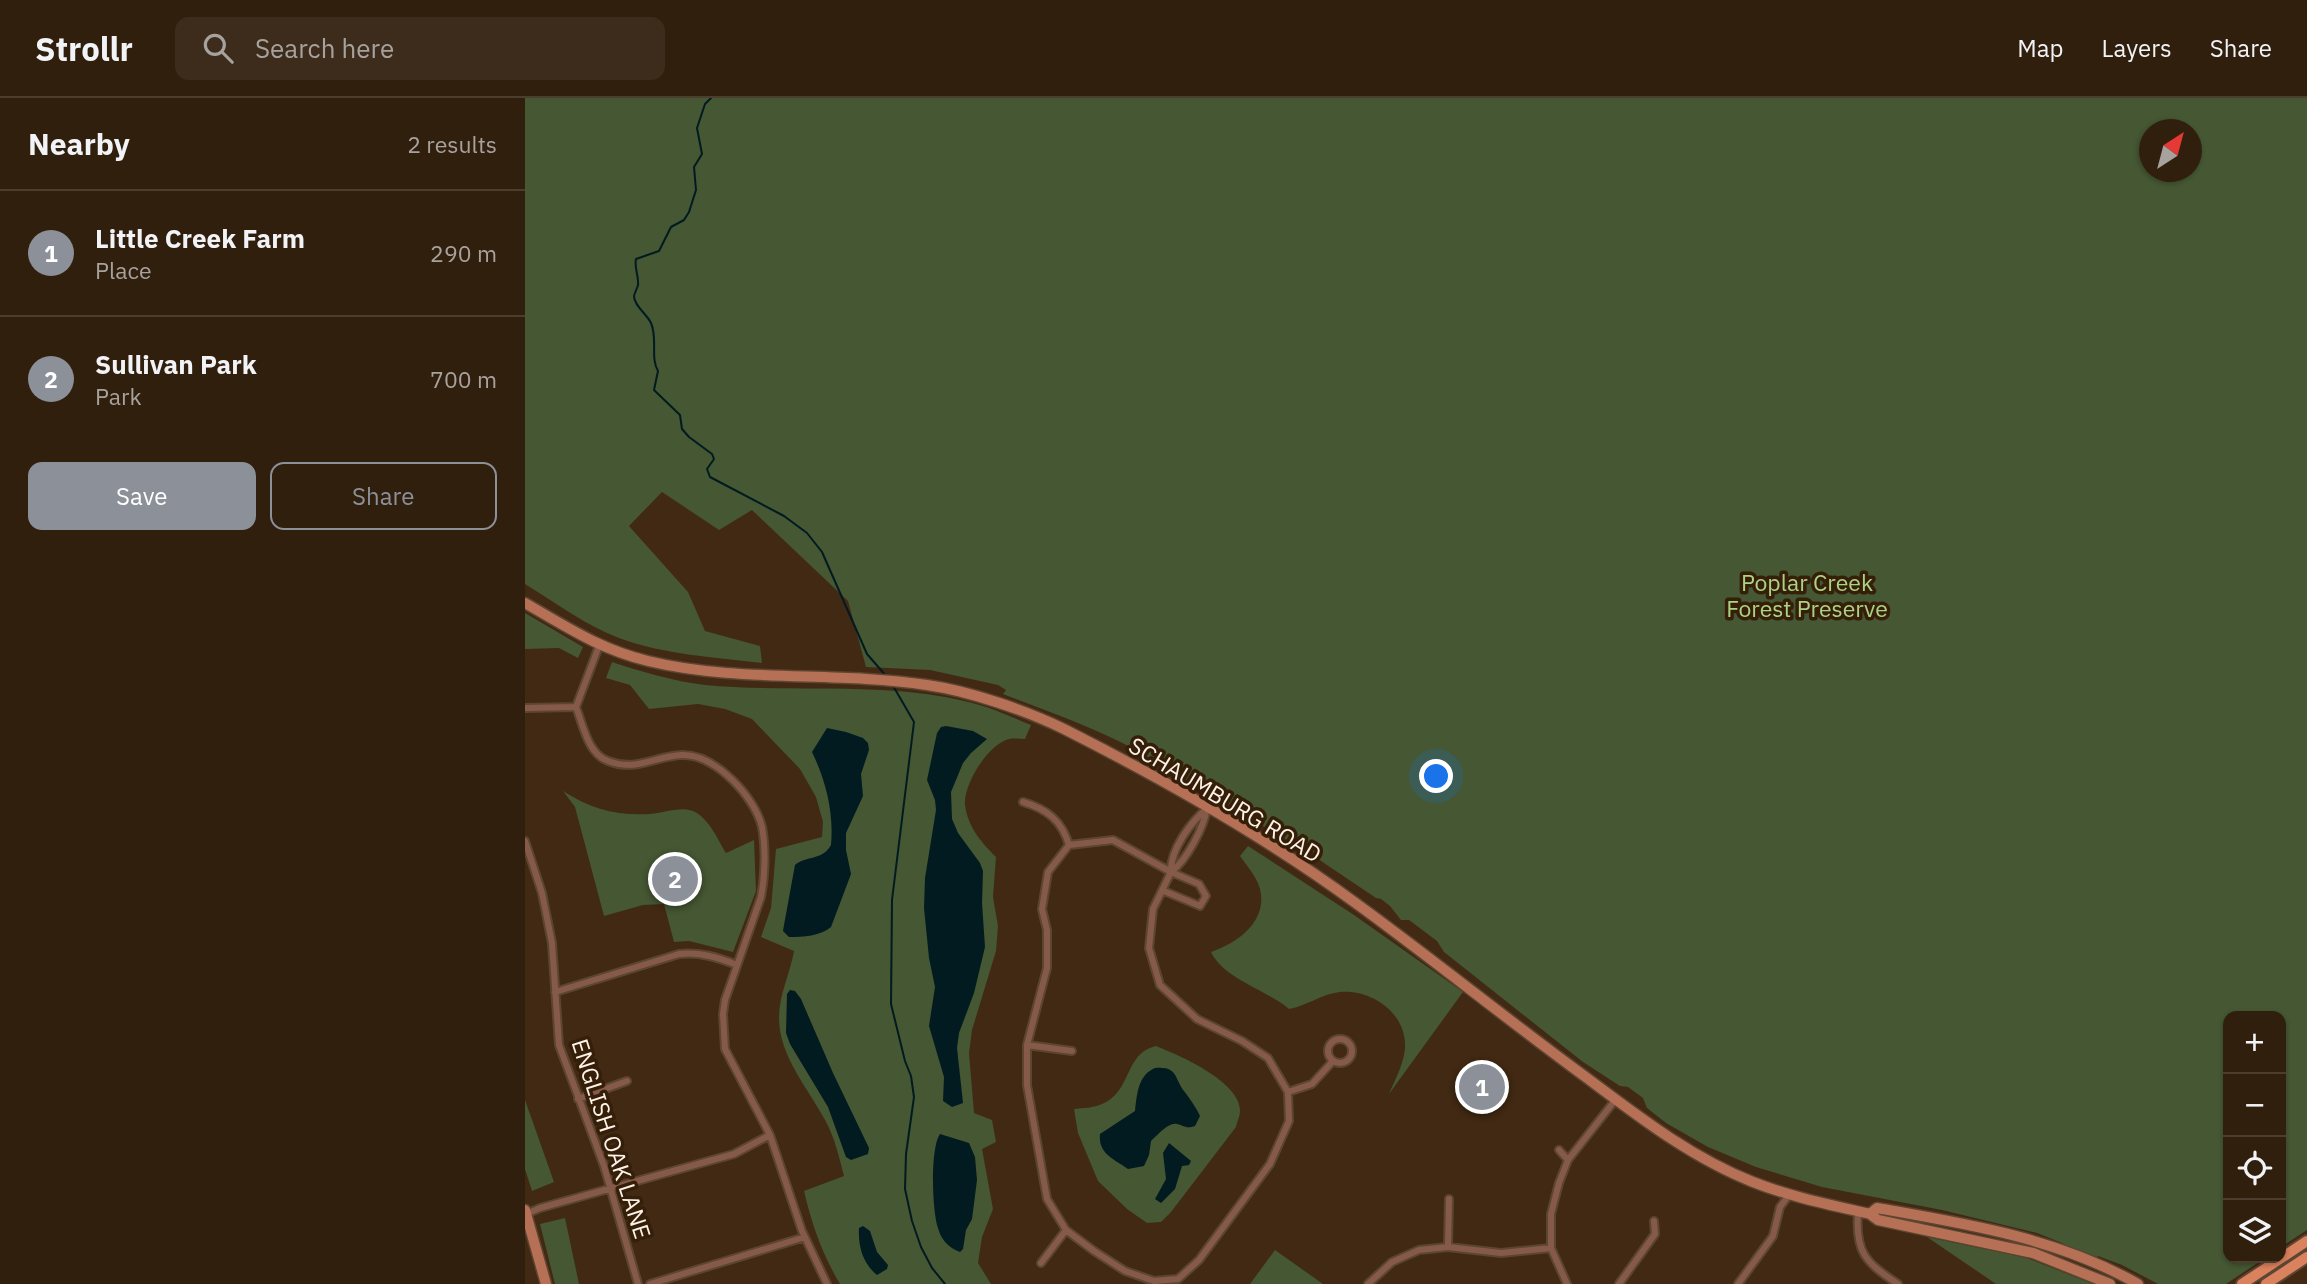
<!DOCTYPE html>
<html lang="en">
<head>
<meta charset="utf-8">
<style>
  :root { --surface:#311f0e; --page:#3d2c1c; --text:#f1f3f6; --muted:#a8a29e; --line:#4c3d2e; --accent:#8c9099 }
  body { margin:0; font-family:"IBM Plex Sans",sans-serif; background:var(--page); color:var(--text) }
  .controls { position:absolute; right:21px; bottom:21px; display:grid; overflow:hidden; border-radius:14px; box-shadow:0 2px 5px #0004 }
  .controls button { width:63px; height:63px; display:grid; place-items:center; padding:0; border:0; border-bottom:2px solid var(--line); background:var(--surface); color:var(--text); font:35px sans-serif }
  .compass { position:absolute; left:1614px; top:21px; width:63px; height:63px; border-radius:50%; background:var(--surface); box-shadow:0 2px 5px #0004; rotate:36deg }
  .you { position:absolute; left:912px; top:679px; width:24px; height:24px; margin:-18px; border:5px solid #fff; border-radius:50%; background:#1a73e8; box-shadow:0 0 0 10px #1a73e833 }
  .badge { display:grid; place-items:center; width:46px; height:46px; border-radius:50%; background:var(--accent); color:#fff; font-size:23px; font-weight:700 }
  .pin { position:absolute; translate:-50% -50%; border:4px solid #fff; box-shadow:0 2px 7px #0006 }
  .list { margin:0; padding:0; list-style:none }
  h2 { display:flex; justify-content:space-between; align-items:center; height:91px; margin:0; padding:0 28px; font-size:30px }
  h2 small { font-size:23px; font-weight:400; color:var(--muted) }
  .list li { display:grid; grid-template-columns:46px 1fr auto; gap:21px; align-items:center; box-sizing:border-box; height:126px; padding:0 28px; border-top:2px solid var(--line) }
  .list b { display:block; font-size:26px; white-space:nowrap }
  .list p { margin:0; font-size:23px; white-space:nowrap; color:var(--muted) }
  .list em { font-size:23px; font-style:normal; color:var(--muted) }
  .actions { display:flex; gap:14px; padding:21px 28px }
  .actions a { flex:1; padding:16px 0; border:2px solid var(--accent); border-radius:14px; text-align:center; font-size:24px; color:var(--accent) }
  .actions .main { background:var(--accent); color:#fff }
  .icon { flex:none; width:38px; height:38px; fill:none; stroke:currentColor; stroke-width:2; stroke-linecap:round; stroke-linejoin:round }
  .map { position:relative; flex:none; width:1782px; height:1186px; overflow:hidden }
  header { display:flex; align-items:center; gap:42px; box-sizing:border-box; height:98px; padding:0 35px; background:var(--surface); border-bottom:2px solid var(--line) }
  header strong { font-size:33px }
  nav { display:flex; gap:38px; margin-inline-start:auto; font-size:24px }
  .search { width:490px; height:63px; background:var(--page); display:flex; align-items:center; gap:18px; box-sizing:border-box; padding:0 24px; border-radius:14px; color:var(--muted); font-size:26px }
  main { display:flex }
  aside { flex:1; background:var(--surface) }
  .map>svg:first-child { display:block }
  .green { fill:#455733; fill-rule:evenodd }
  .water { fill:#021b20 }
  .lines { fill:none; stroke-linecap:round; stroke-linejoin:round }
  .stream { stroke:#021b20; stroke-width:2 }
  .minor-casing { stroke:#5c4531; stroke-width:10 }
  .secondary-casing { stroke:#5c4531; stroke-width:13 }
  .primary-casing { stroke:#5c4531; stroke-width:14 }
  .minor { stroke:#865a49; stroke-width:6 }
  .secondary { stroke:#b67055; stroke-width:10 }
  .primary { stroke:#da815e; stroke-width:10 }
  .labels { text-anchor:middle; stroke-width:7; stroke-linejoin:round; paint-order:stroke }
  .park-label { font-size:23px; fill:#acd384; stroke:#361f09 }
  .street-label { font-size:23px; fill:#fff2e8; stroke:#361f09 }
</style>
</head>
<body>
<header>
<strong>Strollr</strong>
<div class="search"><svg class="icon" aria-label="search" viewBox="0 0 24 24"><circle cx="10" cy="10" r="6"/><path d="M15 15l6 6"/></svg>Search here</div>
<nav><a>Map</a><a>Layers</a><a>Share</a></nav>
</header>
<main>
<aside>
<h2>Nearby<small>2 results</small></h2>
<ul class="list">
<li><span class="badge">1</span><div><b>Little Creek Farm</b><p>Place</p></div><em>290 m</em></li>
<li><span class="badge">2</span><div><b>Sullivan Park</b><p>Park</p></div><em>700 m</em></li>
</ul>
<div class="actions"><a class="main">Save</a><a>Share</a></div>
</aside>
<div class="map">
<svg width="1782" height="1186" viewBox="0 0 1782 1186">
  <rect width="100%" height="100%" fill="#412913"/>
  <path class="green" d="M0,0H1782V1132L1756,1149V918H1703V1160H1740L1701,1186H1633L1597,1167L1573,1158L1568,1165L1537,1145L1512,1135L1417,1112L1297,1089L1231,1069L1183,1049L1141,1025L1122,1010L1118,1000L1103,989L1095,988L1058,964L919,854L912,843L884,822H876L865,808L856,801L851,800L796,763L788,754L762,742L703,708L704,703L686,693L684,695C658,685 635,665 609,651C568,629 522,613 478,596L481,592L473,587L405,572L341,569L323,503L227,412L194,432L137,394L104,428L163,494L180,533L235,548L237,565C190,559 139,557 94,540C62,528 29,504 0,486ZM1624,32H1666V74H1624Z
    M0,515L58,549L53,560L34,550L0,551Z
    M87,564C117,574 148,583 180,587C273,596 371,581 461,609C476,614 491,621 506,627L500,641C495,641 489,640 484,641C463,646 438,687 440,707C443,729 456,744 471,759L468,799L473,828L471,853L447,932L444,955L449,1015L467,1022L471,1044L457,1051L468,1111L457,1139L453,1165L466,1186H315C297,1156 287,1127 279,1093L319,1078C314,1059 310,1040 300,1022C283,990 254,958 254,920C254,896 265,876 269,853L236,839L246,810L251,751L297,739L298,724L291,699L275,671L227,621L200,611L173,606L124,611L105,587L81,580Z
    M38,693C66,711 92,718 125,716C138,715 156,708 168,713C184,720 193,742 201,755L229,742L231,793L208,854L164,843L149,844L139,806L118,807L79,818L50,709Z
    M723,748L829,817L938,894L864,996C870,982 879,965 880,950C882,915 846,891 815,894C796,896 782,908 764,911C740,891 699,881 686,854C713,845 743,823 735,791C732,779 722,768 715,758Z
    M631,948C654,957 716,984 715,1013C715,1018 712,1024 711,1029L646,1114L636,1124L622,1125L602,1111L573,1083L553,1035L549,1011C558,1010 569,1010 577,1006C607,994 599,955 631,948Z
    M0,1002L29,1084L7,1093L0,1071Z
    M40,1120L54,1186H30L15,1126Z
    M1402,1139L1502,1160L1568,1186H1471Z
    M750,1152L798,1186H725Z"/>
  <path class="water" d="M421,628L448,633L462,641L446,655L438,665L426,694L427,721L433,735L455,765L458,773L457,805L460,849L449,895L434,935L432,950L438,1005L427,1009L418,1003L419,979L404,928L410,889L404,860L399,810L400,780L411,712L410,702L402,682L412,635L416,629Z
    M302,630L321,634L338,640L343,645L344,652L336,676L338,698L321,735V752L326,776L306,829C296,838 278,839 264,839L258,833L259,827L270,767C282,757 297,763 306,747C309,715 301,683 287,654Z
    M265,892L270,893L276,901L308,975L344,1050L343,1056L326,1062L321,1059L303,1009L265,946L261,935L262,896Z
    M630,970C653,968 649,980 659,993C665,1001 671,1009 675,1018L670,1028C661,1031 660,1028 652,1026C643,1024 632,1038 626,1043L624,1057L619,1068L603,1071C589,1061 573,1056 575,1036L610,1013C612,996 613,977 630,970Z
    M415,1036L444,1045L450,1059L452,1082L447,1121L441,1132L438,1151L435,1154C424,1150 416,1142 413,1130C407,1113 405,1050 415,1036Z
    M644,1045L666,1063L664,1067L657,1068L650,1091L636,1105L630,1101L641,1081L638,1055Z
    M338,1128L345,1133L352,1154L363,1167L362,1171L352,1177C337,1165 333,1147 334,1130Z"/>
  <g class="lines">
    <path class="stream" d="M186,0L180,6L172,30L177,56L169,69L171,92L164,114L159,122L146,129L134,153L111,161C109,170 114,178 113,187C113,188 109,197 109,198C109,208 122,216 126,225C133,241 125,260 133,273L129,292L155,317L157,331L164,339L187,356L189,361L182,371L185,379L259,418L282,435L297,454L342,556L362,579
      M367,586L389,624L367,802L366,906L380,963L386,978L389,999L381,1056L380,1091L387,1123L396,1149L407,1170L420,1186"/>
    <defs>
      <path id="minor" d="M74,548L51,609C58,627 63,656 83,663C111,674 130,658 157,657C190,656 230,699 237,729C241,750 240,778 236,799L200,902L198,916L200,951L245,1037L277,1133L302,1186
        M0,610L51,609
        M498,704C522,711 537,723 544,747
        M588,742L646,774L628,811L624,850L635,887L672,921L717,943L743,960L763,994L764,1023L745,1066L674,1162L653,1181L629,1183L600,1173L569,1153L541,1132L522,1101L502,987V947L522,870V832L517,811L523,774L544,747Z
        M0,743L17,795L27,845L34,947L79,1068L113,1186
        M646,774C645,752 666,723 683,710
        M646,774C662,762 679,729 682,710
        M639,793L675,808L681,798L674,786L646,774
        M30,894L154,856C175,854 192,859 212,867
        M803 953a12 12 0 1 1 24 0a12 12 0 1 1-24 0Z
        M502,947L547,953
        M763,994L787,986L808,963
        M53,1001L102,983
        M1034,1052L1043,1062
        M1333,1114C1330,1154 1340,1164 1373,1186
        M1,1116L15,1110L209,1056L245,1037
        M923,1149L924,1101
        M516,1165L541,1132
        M125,1186L280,1139
        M843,1186L867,1164L894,1152L923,1149L976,1155L1026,1150
        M1042,1186L1026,1150V1116L1034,1085L1043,1062L1091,1001
        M1094,1186L1130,1136L1129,1123
        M1213,1186L1248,1138L1255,1109L1264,1097"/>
      <path id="secondary" d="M0,505C42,529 74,551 123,563C214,585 309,573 402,587C444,593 500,612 539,631C640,682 741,739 832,806C909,862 984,923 1062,980C1114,1019 1167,1060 1228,1084C1266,1099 1306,1107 1345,1116L1353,1122L1508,1155L1585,1186
        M0,1112L21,1186
        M1345,1116L1352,1110C1443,1126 1532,1140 1613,1186"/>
      <path id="primary" d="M1717,1186L1782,1143
        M1741,1186L1782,1159"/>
    </defs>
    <use href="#minor" class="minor-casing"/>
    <use href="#secondary" class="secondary-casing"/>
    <use href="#primary" class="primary-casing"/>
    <use href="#minor" class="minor"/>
    <use href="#secondary" class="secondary"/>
    <use href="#primary" class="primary"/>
  </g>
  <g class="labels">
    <g class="park-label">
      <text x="1282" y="493">Poplar Creek<tspan x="1282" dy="26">Forest Preserve</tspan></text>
    </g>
    <g class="street-label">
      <text transform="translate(700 702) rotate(31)" y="8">SCHAUMBURG ROAD</text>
      <text transform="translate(86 1041) rotate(72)" y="8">ENGLISH OAK LANE</text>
    </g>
  </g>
</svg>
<div class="controls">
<button>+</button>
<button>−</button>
<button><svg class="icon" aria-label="locate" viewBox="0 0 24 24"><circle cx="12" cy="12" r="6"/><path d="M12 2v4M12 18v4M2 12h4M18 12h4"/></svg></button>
<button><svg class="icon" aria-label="layers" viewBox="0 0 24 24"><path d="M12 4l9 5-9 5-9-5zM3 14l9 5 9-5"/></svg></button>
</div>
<svg class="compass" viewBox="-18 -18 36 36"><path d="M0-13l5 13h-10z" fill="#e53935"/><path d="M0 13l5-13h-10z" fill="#a8a29e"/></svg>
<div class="you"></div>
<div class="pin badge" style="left:957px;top:989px">1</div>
<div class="pin badge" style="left:150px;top:781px">2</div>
</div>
</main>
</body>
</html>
